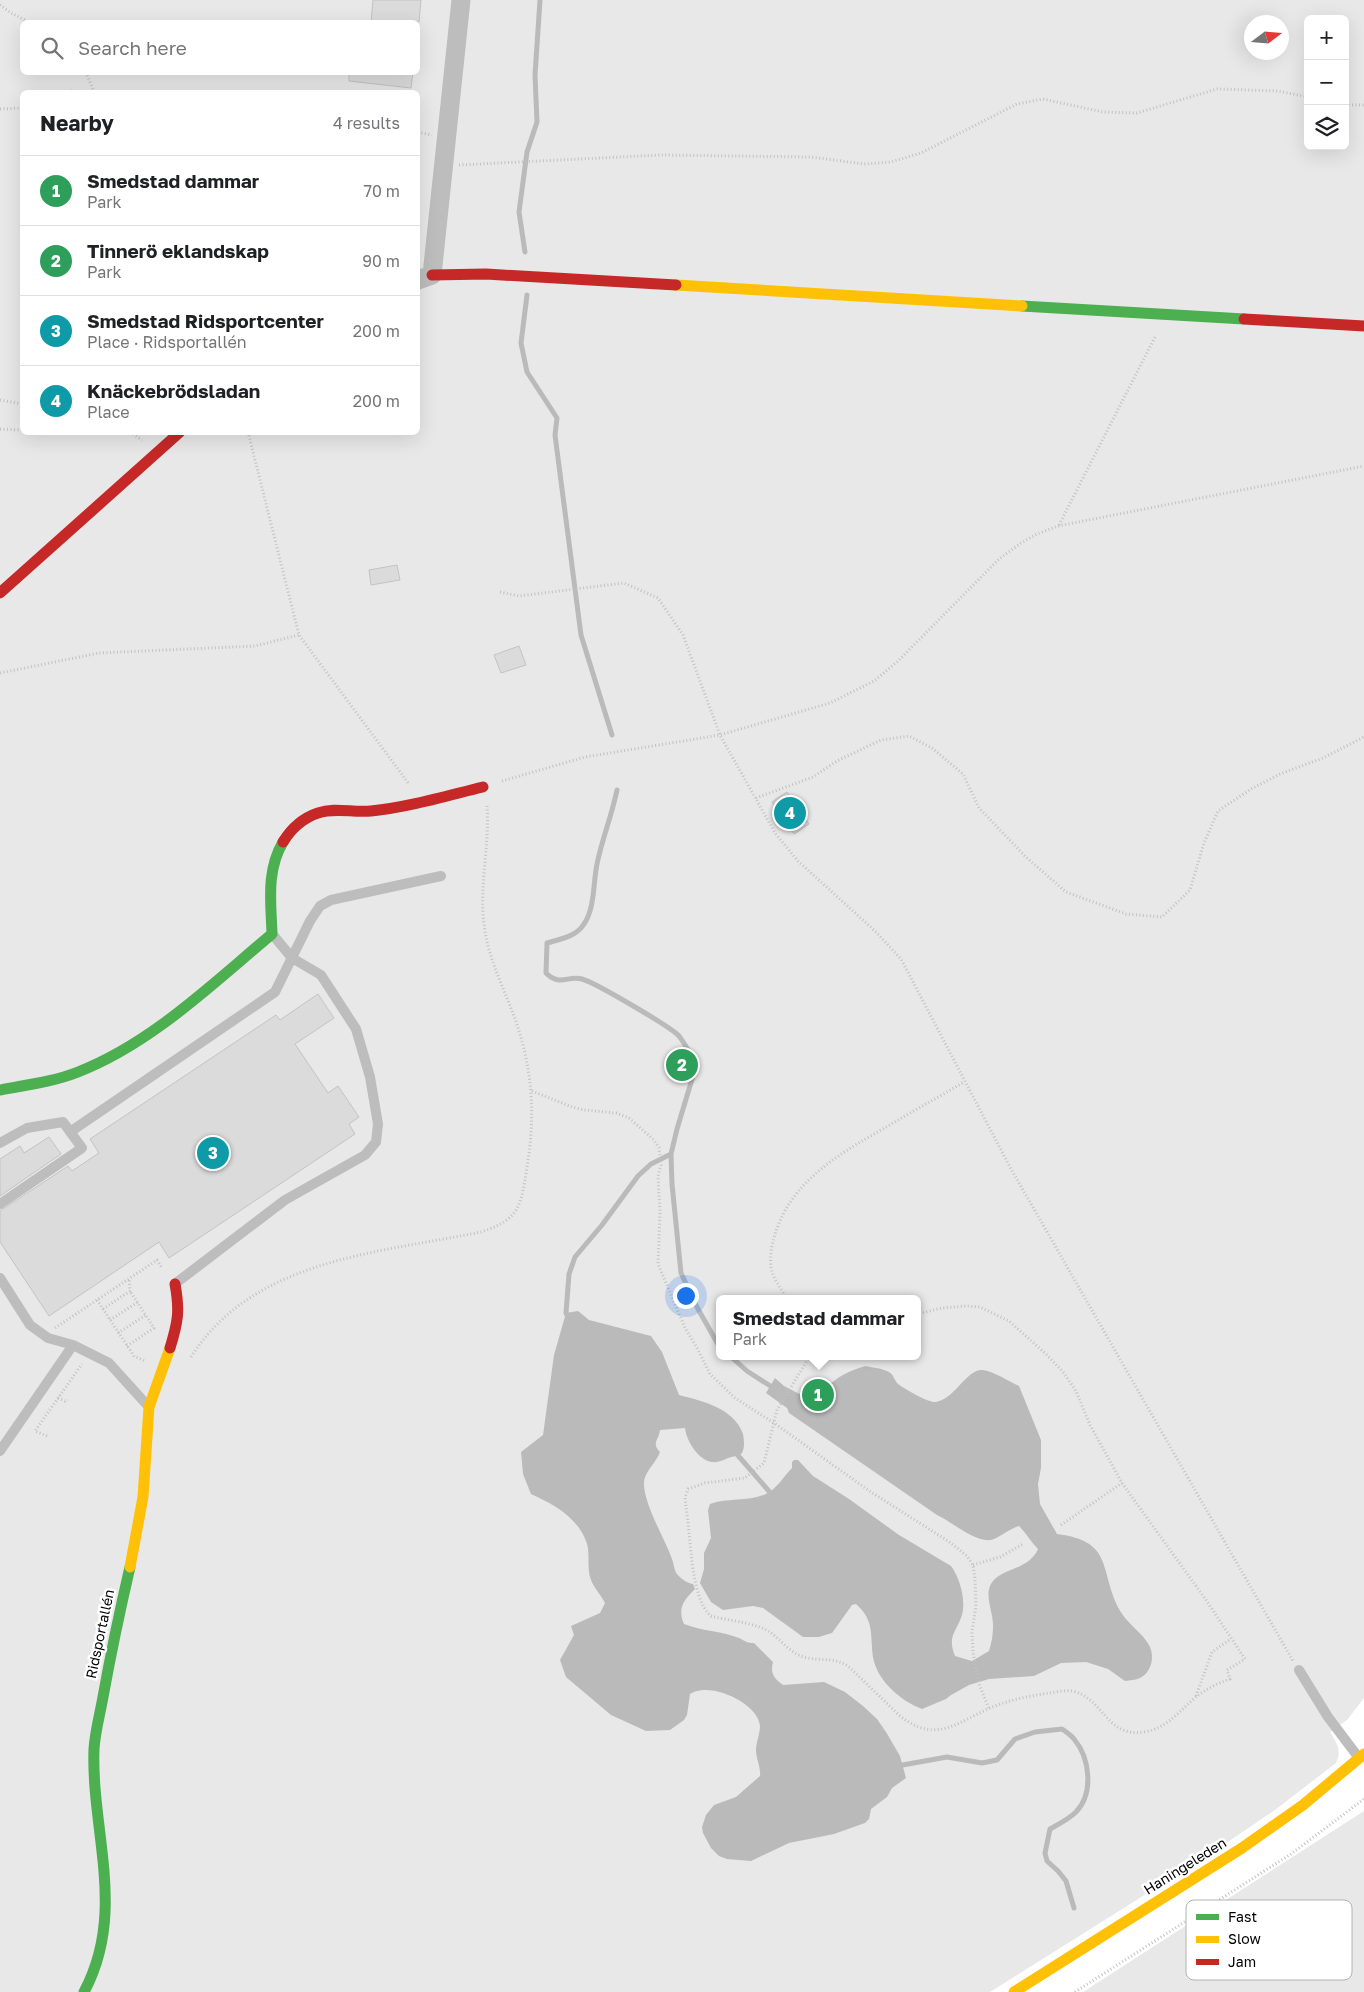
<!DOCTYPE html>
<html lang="en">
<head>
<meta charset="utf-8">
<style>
  :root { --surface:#fff; --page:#f2f2f2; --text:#202124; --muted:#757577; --line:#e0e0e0; --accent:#2563eb }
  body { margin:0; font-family:"Golos Text",sans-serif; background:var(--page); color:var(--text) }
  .controls { position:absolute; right:15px; top:15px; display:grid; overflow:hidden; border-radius:8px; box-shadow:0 5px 20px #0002 }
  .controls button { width:45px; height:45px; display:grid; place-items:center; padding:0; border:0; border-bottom:1px solid var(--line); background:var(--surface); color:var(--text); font:25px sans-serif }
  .compass { position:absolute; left:1244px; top:15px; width:45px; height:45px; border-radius:50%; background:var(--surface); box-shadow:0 5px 20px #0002; rotate:74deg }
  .you { position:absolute; left:685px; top:1295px; width:18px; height:18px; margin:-12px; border:4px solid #fff; border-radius:50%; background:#1a73e8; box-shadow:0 0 0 8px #1a73e833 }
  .badge { display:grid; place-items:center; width:32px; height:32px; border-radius:50%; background:var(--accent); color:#fff; font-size:16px; font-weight:700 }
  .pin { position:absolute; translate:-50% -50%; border:2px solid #fff; box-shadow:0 1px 5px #0006 }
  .popup { position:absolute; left:716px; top:1295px; width:205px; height:65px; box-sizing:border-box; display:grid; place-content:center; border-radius:8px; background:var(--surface); filter:drop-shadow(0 1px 4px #0005); font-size:16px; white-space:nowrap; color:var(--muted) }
  .popup b { font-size:19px; color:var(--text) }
  .popup::after { content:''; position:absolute; left:50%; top:100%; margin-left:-10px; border:10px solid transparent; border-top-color:var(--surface) }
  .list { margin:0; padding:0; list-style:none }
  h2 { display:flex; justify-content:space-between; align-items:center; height:65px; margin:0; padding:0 20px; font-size:21px }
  h2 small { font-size:16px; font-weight:400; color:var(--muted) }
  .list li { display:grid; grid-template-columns:32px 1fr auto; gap:15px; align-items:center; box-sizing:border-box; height:70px; padding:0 20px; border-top:1px solid var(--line) }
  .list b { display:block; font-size:19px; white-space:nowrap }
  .list p { margin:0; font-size:16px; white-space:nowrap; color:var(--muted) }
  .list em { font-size:16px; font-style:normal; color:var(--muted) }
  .icon { flex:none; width:28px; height:28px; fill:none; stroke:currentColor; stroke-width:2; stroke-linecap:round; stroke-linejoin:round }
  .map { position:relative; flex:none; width:1364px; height:1992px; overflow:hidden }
  .search { position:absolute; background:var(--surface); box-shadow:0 5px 20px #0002; left:20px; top:20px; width:400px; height:55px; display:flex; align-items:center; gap:12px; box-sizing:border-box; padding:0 18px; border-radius:8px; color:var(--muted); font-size:19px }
  .panel { position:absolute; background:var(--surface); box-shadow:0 5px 20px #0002; left:20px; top:90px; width:400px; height:345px; border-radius:8px }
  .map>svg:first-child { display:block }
  .green { fill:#e8e8e8; fill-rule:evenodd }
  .water { fill:#bababa }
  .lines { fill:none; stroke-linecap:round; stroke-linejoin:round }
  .stream { stroke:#bababa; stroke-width:5 }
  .building { fill:#dbdbdb; stroke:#c3c3c3 }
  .path { stroke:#c2c2c2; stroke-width:3; stroke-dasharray:1 2.5; stroke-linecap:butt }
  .lane { stroke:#bdbdbd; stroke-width:10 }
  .street { stroke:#bdbdbd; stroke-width:19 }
  .fast { stroke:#4caf50; stroke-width:11 }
  .slow { stroke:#ffc107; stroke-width:11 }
  .jam { stroke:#c62828; stroke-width:11 }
  .labels { text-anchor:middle; stroke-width:5; stroke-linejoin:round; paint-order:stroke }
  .street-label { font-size:14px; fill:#000; stroke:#fff }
  .key { fill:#fff; stroke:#b2b2b2; stroke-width:1 }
  .key-label { font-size:14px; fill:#000 }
</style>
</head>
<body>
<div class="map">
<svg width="1364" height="1992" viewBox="0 0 1364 1992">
  <rect width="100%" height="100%" fill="#fff"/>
  <path class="green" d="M0,0H1364V1698L1347,1720L1330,1732C1337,1743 1342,1751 1336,1763L1275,1810L1213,1852L990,1992H0ZM1308,19H1345V146H1308ZM22,22H418V72H22ZM1252,22H1282V52H1252ZM22,92H418V432H22ZM719,1299H917V1356H719Z
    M1364,1811V1992H1083Z"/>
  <path class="water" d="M578,1311L589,1320L651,1336L662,1352L679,1395C702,1401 734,1408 743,1434C744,1440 745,1447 742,1453C739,1456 735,1456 731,1457C725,1459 719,1463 712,1462C698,1460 686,1440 685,1428L660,1430C659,1440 651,1443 660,1452C656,1463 645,1471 644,1482C643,1503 665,1539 672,1559C674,1564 674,1570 677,1574C681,1579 687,1583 693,1584L695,1589C684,1600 677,1608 684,1624C702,1631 721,1631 739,1638C745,1641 747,1643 754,1643L773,1662C770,1673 774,1679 783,1685L824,1682L845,1692L863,1706L877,1719L886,1732L900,1756L906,1778L892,1788L887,1797L871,1809L869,1819L865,1823L834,1834L789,1843L751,1861L727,1859L719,1856L711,1848L703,1833L702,1827L706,1815L714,1805L736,1797L760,1776C761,1767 756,1759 756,1750C756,1742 760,1734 760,1726C758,1703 710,1681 690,1694L687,1715L684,1720L670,1730L646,1731L611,1715L566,1677L560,1660L574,1635L571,1626L600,1613L605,1603C601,1595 594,1588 591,1580C586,1567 591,1553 586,1541C577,1517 553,1504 531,1494L523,1474L521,1452L543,1435L554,1355L566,1313Z
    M866,1366C873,1368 882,1368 889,1372C894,1375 894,1380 898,1384C905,1389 928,1403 936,1402C956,1398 967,1368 983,1370C995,1372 1008,1381 1019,1386L1041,1440V1468L1038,1484L1040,1504L1057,1534C1114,1541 1099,1570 1119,1609C1127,1624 1141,1631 1149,1645C1155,1656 1152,1672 1140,1678C1136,1680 1130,1680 1125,1681L1108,1669L1086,1662L1061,1663L1034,1676L989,1679L969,1685L951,1695L946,1699L922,1709C901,1701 877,1681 873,1657C870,1635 875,1621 856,1604L852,1605L832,1633L819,1637H803L763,1608L753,1606L723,1610L711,1602L700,1583L704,1569V1553L711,1538L708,1510L710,1504C729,1497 754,1503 771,1491C779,1485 785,1475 792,1468V1462L794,1460H798L813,1476L849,1499L899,1535L951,1566C960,1578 966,1600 962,1615C956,1633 947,1636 955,1656L972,1661L989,1651C991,1644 993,1636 993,1628C994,1614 985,1598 990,1586C998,1567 1028,1572 1038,1549C1031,1542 1026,1533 1019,1526C1010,1529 1003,1535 994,1539C979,1546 951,1521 937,1515L789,1413L787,1408L766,1393L775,1378L784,1386L813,1401C831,1382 840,1373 866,1366Z"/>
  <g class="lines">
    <path class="stream" d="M525,252L519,212L527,152L537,122L535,75L540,0
      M527,295L521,343L527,372L557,418L555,435L581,635L612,735
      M617,790C612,815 602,839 597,864C593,883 595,908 584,924C576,937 560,939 547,943L546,973C560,987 568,975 582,979C594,982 671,1027 679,1036C686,1045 691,1055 696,1066L677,1129L671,1154L672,1184L681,1273L698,1309L719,1346
      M568,1317L566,1313L569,1274L575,1257L602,1225L638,1176L651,1164L671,1154
      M730,1356L747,1371L775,1389
      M735,1452L774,1497
      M897,1766L947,1757L982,1763L997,1760L1015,1739L1035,1732L1062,1729C1066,1732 1071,1735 1074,1739C1090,1758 1094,1793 1076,1812C1069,1819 1059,1824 1050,1829L1045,1853L1047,1861L1058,1871L1066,1881L1074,1908"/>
  </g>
  <path class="building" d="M373,0H421L419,22H371Z
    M349,72H413L411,88L349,81Z
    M397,565L400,580L371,585L369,570Z
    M519,646L526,665L501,673L494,655Z
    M787,792L809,824L794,834L772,802Z
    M318,994L334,1018L295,1044L328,1093L338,1086L359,1117L349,1124L355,1134L169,1258L159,1242L49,1316L0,1242V1211L68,1166L72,1171L99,1153L90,1139L276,1015L280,1020Z
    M49,1137L61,1154L0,1196V1159L20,1146L24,1153Z"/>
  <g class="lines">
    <path class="path" d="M0,5L11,13L29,22
      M86,72L94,92
      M67,92L71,91L83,92
      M1345,105H1364
      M0,109L22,108
      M418,132L432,135
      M459,165L661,155L811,157L864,164L891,162L921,153L1017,104L1043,99L1103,112L1137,113L1217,89L1278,91L1308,97
      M0,400L22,404
      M0,429L22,430
      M130,432L142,440
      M248,432L299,635L409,784
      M1059,525L1156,335
      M500,592L519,596L624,583L658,598L683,635L720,735L775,833L798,861L876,932L901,959L1011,1169L1293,1661
      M0,673L99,653L255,646L299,635
      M502,781L585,757L720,735L830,703L874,681L897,662L999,559L1021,543L1037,534L1058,526L1364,466
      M756,798L813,777L837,761L881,740L909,736L932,748L963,774L979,808L1026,857L1066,892L1126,914L1162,917L1190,890L1204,843L1218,811L1251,789L1280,774L1323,758L1364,737
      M532,1091L572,1107L584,1110L616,1113L629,1118L654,1140L659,1148L661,1165L658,1176L660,1213L658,1264L685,1328L697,1348L710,1374L735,1398L774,1423L871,1492L951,1543L967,1556L973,1565L975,1579L976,1606L972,1632L973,1652L979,1684L989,1709
      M787,1299C782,1290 775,1281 772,1272C769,1261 771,1248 774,1238C789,1181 841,1153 888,1126C913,1111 939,1097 964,1082
      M97,1300L134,1356L145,1361
      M103,1309L130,1291L129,1279
      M110,1320L138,1302
      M55,1328L157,1260L162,1268
      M118,1333L146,1315
      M127,1346L154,1328L130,1291
      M810,1356L777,1410L764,1463L745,1478L705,1483L688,1489L685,1497L686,1507C691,1535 690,1598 711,1616C729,1621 753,1622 770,1632C781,1640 790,1653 804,1657C820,1662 832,1656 848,1666L900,1716C936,1744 956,1723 990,1708C1009,1700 1029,1696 1049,1693C1056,1692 1065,1690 1072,1691C1103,1697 1106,1738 1144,1732C1168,1728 1179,1711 1196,1697C1206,1689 1218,1683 1230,1679L1227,1670L1245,1659L1206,1600L1122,1483L1090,1425L1076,1391L1063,1372L1046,1354L1009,1321L980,1307L966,1306L942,1308L917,1314
      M191,1357C253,1259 378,1253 481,1232C521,1219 521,1205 527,1167C535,1119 533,1074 518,1028C507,993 488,961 484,924C479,884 490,845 487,806
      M58,1398L65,1401L68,1400
      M47,1436L35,1431L82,1364
      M1061,1525L1122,1483
      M973,1565L1000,1557L1023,1544
      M1196,1696L1212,1652L1231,1639
      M1075,1992L1291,1854L1364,1799"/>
    <path class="lane" d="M70,1132L275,992L310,921L320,906L331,900L441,876
      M0,1143L27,1128L63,1122L82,1148L0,1204
      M0,1278L30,1325L48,1338L73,1345L109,1363L148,1406
      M176,1283L285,1200L365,1155L376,1142L378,1124L370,1077L356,1029L321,975L292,958L273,935
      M0,1451L73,1345
      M1299,1670L1328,1717L1359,1758"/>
    <path class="street" d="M418,280L432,275L461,0"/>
    <path class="fast" d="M1022,306L1244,319
      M0,1090C26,1085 53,1082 78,1072C152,1043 212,984 272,934C271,902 266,871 283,842
      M84,1992C127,1912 91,1832 94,1749C95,1732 100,1714 103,1697C111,1653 120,1610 130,1567"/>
    <path class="slow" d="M676,285L1022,306
      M130,1567L143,1497L149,1407L170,1348
      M1014,1992L1242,1848L1303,1805L1364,1754"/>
    <path class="jam" d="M432,275L486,274L676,285
      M1244,319L1364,326
      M0,593L180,432
      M283,842C291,829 303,818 318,813C335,807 353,813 371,811C409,807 446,796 483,787
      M170,1348C178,1322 180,1311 175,1284"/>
  </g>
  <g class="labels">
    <g class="street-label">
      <text transform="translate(100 1634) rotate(-78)" y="5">Ridsportallén</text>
      <text transform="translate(1185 1866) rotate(-32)" y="5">Haningeleden</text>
    </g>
  </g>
  <rect x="1186" y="1900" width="166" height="80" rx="8" class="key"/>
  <rect x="1196" y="1914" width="23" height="6" fill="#4caf50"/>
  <rect x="1196" y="1936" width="23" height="7" fill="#ffc107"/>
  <rect x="1196" y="1959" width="23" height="6" fill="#c62828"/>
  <g class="key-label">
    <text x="1228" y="1922">Fast</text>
    <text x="1228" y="1944">Slow</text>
    <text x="1228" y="1967">Jam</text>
  </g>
</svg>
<div class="controls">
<button>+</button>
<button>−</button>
<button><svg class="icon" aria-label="layers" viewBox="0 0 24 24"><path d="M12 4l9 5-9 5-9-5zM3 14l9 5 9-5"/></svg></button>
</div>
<svg class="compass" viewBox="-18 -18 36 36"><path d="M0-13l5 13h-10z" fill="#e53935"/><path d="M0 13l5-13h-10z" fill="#757577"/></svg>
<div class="you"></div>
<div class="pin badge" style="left:818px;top:1395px;background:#2e9e5b">1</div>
<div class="popup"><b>Smedstad dammar</b>Park</div>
<div class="pin badge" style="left:682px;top:1065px;background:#2e9e5b">2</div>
<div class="pin badge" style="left:213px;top:1153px;background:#0f9aa8">3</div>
<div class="pin badge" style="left:790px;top:813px;background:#0f9aa8">4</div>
<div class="search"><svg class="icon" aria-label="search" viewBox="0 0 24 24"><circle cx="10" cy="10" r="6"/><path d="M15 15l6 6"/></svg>Search here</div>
<section class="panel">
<h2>Nearby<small>4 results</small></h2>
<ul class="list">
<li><span class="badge" style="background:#2e9e5b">1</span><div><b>Smedstad dammar</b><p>Park</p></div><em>70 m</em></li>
<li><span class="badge" style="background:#2e9e5b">2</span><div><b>Tinnerö eklandskap</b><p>Park</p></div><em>90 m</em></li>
<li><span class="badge" style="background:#0f9aa8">3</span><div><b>Smedstad Ridsportcenter</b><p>Place · Ridsportallén</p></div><em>200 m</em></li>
<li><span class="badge" style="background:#0f9aa8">4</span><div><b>Knäckebrödsladan</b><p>Place</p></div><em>200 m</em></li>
</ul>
</section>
</div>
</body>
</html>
